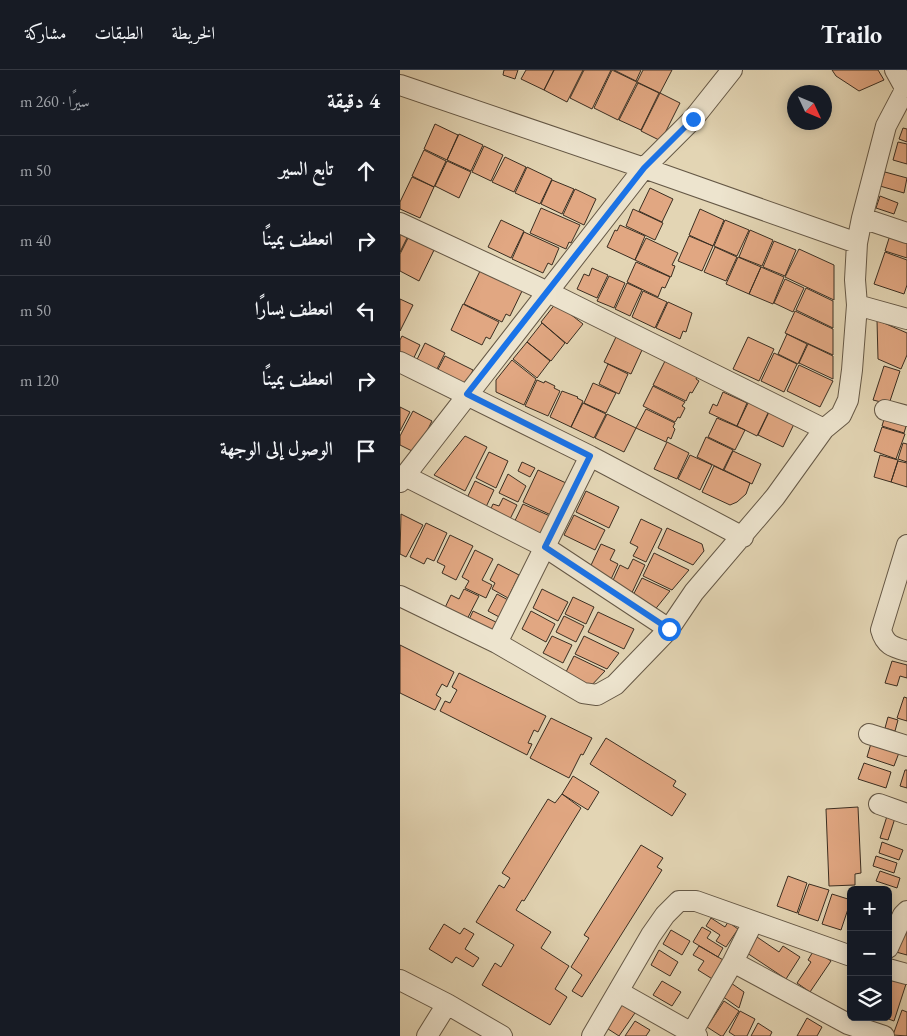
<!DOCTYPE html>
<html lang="ar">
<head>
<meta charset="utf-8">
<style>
  :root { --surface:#171b24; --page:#20242c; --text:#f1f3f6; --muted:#9ea1a6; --line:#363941 }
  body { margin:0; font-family:"EB Garamond",Amiri,serif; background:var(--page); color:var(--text); direction:rtl }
  .controls { position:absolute; right:15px; bottom:15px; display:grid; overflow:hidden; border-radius:8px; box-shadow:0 2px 12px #0003 }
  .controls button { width:45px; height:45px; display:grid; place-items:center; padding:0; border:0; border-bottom:1px solid var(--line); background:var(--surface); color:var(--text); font:25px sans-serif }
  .compass { position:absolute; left:387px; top:15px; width:45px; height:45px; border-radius:50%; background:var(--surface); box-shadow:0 2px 12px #0003; rotate:134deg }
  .stop { position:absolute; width:15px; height:15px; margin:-11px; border:4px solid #1a73e8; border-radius:50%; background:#fff }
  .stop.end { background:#1a73e8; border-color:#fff; box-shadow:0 1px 5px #0008 }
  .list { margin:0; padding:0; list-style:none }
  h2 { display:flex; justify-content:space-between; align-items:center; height:65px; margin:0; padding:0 20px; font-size:21px }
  h2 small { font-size:16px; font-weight:400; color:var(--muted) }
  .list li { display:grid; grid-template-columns:32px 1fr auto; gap:15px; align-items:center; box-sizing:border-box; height:70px; padding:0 20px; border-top:1px solid var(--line) }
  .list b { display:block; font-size:19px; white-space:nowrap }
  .list em { font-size:16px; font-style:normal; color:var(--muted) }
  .icon { flex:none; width:28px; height:28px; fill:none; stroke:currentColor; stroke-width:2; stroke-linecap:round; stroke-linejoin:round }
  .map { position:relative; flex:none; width:507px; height:966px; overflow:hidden; direction:ltr }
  header { display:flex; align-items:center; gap:30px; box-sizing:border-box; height:70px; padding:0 25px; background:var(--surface); border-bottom:1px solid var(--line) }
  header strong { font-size:24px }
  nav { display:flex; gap:28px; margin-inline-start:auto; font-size:18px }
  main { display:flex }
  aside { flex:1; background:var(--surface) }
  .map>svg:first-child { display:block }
  .building { fill:#e1a782; stroke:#3b2e21 }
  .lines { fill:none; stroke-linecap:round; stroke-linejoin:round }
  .minor-casing { stroke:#655846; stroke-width:22 }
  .minor { stroke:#ede4ce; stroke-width:20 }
  .route { stroke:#1a73e8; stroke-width:6 }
</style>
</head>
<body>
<header>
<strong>Trailo</strong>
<nav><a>الخريطة</a><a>الطبقات</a><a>مشاركة</a></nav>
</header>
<main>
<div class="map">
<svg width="507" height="966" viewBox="0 0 507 966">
  <rect width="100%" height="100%" fill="#e3d5b4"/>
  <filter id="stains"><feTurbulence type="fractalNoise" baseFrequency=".004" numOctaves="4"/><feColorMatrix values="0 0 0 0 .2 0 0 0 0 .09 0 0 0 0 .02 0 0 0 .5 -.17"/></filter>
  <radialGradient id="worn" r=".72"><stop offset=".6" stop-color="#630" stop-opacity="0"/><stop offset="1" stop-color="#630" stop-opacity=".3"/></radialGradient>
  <path class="building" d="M104,0H118L115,9L103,5Z
    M126,0H154L144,20L121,9Z
    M154,0H183L167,32L144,20Z
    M184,0H211L192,39L170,28Z
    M212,0L237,12L218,50L194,38Z
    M214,0H241L236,11Z
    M243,0H272L260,23L237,12Z
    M432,0H478L484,10L459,21L436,6Z
    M238,13L259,23L241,60L219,50Z
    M260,23L280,33L261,71L241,61Z
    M35,54L58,65L47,90L24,79Z
    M503,58L507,59V72L499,69Z
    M59,64L83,75L71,101L47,90Z
    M498,72L507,74V94L493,90Z
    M84,76L103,85L91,111L72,102Z
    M24,80L46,91L34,117L12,106Z
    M105,87L126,97L114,122L92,112Z
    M47,91L71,102L59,128L35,116Z
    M127,97L152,109L140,134L115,123Z
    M485,102L507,108L504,123L480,116Z
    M12,107L34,117L20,148L0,139V132Z
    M152,110L174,119L162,144L141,134Z
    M250,118L273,129L262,152L239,141Z
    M175,119L196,129L184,155L163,145Z
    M480,126L498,133L494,144L476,138Z
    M141,138L180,155L171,173L169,172L166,179L130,163Z
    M233,139L263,153L255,170L226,156Z
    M300,139L324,150L313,176L289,165Z
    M101,150L124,161L111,188L88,177Z
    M325,150L349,160L337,186L314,176Z
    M220,155L245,166L235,190L207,177L215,160L217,161Z
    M0,159L9,164L0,182Z
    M350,160L373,170L362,196L339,187Z
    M124,162L159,178L152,195L148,193L143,203L112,189Z
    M491,162L507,167V188L485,181Z
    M10,164L36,176L19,211L0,201V184Z
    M289,166L313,176L302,201L278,191Z
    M246,168L278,183L272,195L275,196L271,207L235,190Z
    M374,171L396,180L385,206L363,197Z
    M315,177L337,187L326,211L304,202Z
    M399,179L434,195V230L385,207Z
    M485,182L507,190V215L504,224L474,214Z
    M338,187L361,197L349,224L326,214Z
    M236,192L270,207L265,218L262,217L258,227L227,212Z
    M361,197L384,207L373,234L349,224Z
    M192,198L208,205L197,228L177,219L184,204L189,206Z
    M81,199L123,219L110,246L106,244L102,252L64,234Z
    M209,206L225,213L214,238L197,231Z
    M385,209L404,218L393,242L374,233Z
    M227,213L242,220L230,246L215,239Z
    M406,218L433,231V258L396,240Z
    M243,221L267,232L255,258L232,247Z
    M0,229L13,235L0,261Z
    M268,232L292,243L286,262L283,261L280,269L256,258Z
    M156,233L183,254L167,274L141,252Z
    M63,234L99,252L90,269L86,267L82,275L51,260Z
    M395,241L433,259V285L385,263Z
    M477,250L507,263V285L501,299L478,289Z
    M142,253L165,273L151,291L127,272Z
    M387,264L407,274L398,294L378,284Z
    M2,266L20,275L7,302L0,298V270Z
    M216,267L242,280L231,304L204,292Z
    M348,267L374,279L359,311L333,299Z
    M127,272L150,291L137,308L113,289Z
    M25,273L45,283L31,311L11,302Z
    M408,274L433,286V309L399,293Z
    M374,283L397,294L384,322L361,311Z
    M45,286L73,300L64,320L32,311Z
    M112,290L136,309L124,335L96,322V310Z
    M265,291L297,306L296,309L299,311L292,323L290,322L286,331L253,315Z
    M208,294L228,304L219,324L199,314Z
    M399,295L433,311L420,337L387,321Z
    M484,296L500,301L489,334L473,330Z
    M137,310L144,313L145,311L155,316L154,318L160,321L148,346L125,336Z
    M193,313L216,323L206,343L184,333Z
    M253,316L285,332L282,336L285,338L280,348L278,347L275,352L243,336Z
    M162,321L178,327L177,328L183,331L171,357L150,347Z
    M323,322L347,333L337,356L309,343L313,334L317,336Z
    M349,331L369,341L357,366L337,356Z
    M183,333L206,344L194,368L171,357Z
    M0,337L10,342L0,361Z
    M246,339L275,353L273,357L275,359L271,369L268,367L266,372L236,358Z
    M13,341L32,351L16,383L0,375V366Z
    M369,342L394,354L383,377L358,365Z
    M207,344L236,358L224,382L195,368Z
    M485,346L507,353L504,363L482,356Z
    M317,348L345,360L335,380L308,367Z
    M482,357L505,364L496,389L474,381Z
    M65,366L87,377L65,421L34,405Z
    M306,367L333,380L323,400L297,387Z
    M267,372L289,383L277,409L254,399Z
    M503,373L507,374V392L498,389Z
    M333,381L361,394L352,414L324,400Z
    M89,382L108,391L96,418L76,408Z
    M290,385L312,395L300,420L278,409Z
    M480,385L498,390L491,412L474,407Z
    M498,391L507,393V417L491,412Z
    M122,392L135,398L130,407L118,401Z
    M314,396L350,413L346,424L337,432L330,435L302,422Z
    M138,400L166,413L151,445L123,432Z
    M108,404L126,416L118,432L99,423Z
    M75,411L94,420L78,454L59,445Z
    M186,421L219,437L209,458L176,442Z
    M103,428L117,435L102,465L83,456L93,434L99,436Z
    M123,434L150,446L136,476L109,463Z
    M1,444L23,455L6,487L0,484Z
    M174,445L205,460L195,480L164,465Z
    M241,449L262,459L246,492L233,486L238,477L230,473Z
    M26,453L47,463L34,491L27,488L24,494L10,487Z
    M267,458L302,474L304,481L293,495L258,478Z
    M50,465L73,476L56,510L42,503L45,496L37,492Z
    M201,474L215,480L210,490L218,494L207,518L185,508Z
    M75,480L93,489L82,510L92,515L86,528L65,518L69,511L62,507Z
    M254,483L289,500L272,520L243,506Z
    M233,489L245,495L229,529L209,519L220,495L228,499Z
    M98,494L119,505L108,528L92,519L95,513L90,510Z
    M242,508L270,521L253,542L230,531Z
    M64,519L79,526L63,557L41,546L51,525L59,529Z
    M142,519L168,532L158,551L133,538Z
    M97,524L110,531L101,548L88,541Z
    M173,527L194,537L186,554L165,544Z
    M73,541L100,554L91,573L64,560Z
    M131,541L155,554L146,572L122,559Z
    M198,542L234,559L224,579L188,562Z
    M164,546L184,556L176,572L156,562Z
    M152,566L172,575L163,593L143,583Z
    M184,566L219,583L207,599L175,584Z
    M0,575L54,602L47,617L42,614L36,625L41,628L35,640L0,623Z
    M174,586L205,601L189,618L164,606Z
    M492,591L507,595V608L500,606L497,616L485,613Z
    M59,603L146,646L138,662L134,660L128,673L132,674L127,685L40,641L45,631L50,633L57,620L52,617Z
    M504,627L507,628V651L497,648Z
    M488,647L498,650L495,661L485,658Z
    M151,648L192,668L183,685L181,684L169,708L130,688Z
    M206,668L276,711L273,716L286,724L272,746L190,694Z
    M472,670L500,680L494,696L467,687Z
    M464,693L491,702L486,718L458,709Z
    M505,700H507V718L500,716Z
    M173,706L199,722L188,740L162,724Z
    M162,724L181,738L124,831L122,830L116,840L151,862L141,878L169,896L155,919L167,927L150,955L82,915L95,893L101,897L114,875L76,852L99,815L104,818L110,808L102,803L148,729L155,733Z
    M458,737L461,803L455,804V815L429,816L426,739Z
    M488,743L496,745L488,770L480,768Z
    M482,772L503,780L499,790L479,783Z
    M241,775L263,788L257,797L262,800L182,927L172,921L182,905L171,897L189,868L184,865Z
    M476,786L497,793L494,803L473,796Z
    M480,801L500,808L497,818L476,811Z
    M388,806L407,813L397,843L377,836Z
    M409,814L429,820L418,851L398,844Z
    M432,824L451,830L441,860L422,854Z
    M311,848L325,857L328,852L338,859L326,877L316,871L320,865L306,856Z
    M44,854L60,864L64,858L74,864L65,879L79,888L73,897L56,887L52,893L29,879Z
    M302,857L311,862L307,868L323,878L318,887L293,872Z
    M271,860L290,871L282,885L263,874Z
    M502,862L507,863V885L496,882Z
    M357,867L379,882L383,876L400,887L386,909L347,883Z
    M299,876L325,891L314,910L298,900L304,891L293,885Z
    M259,880L278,892L270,906L251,895Z
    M414,880L431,891L410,922L397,913L411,892L408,890Z
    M488,907L507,911L494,951L483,947H488Z
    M262,911L281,922L272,936L253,925Z
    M331,913L344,922L339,938L322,926Z
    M222,931L237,940L219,966L205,957Z
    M324,931L339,941L323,966H321L307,957Z
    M502,940L507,942V966L493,965Z
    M340,941L355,949L347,966H335L329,962Z
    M407,948L422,957L417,966H397Z
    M235,951L250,960L246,966H225Z
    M358,953L372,962L370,966H351Z"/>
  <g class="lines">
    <defs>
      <path id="minor" d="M495,0L505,18
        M0,15L244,98L457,173
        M462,148L507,163
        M0,153L148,222L424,359
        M457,235L507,249
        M0,292L190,386L343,467
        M485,340L507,346
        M5,406L145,477L269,559
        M0,412L244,98L293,49L332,0
        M507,475L481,560C485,575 493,577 507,581
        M0,526L97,573L183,623L197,625L215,615L269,559L294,522L375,427L424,359L441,345L448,330L452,300L457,235L455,210L457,173L462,148L486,56L507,16
        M97,573L190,386
        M469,664L507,676
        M479,734L507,744
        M488,878L503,845L507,841
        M333,892L448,954L484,966
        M488,899L507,904
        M0,910L47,934L102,966
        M219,922L297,966
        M27,966L47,934
        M192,966L251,865L265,845L279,831H296L451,886
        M290,966L333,892L353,852"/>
    </defs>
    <use href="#minor" class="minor-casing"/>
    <use href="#minor" class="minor"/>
  </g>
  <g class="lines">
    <path class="route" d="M269,559L145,477L190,386L67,324L244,98L293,49"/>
  </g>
  <rect width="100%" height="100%" filter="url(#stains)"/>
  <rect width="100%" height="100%" fill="url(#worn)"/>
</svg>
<div class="controls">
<button>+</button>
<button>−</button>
<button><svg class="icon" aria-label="layers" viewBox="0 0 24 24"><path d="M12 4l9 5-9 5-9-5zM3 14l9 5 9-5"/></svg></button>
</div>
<svg class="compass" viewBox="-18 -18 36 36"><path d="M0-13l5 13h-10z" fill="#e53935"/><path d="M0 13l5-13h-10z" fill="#9ea1a6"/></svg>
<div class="stop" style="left:269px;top:559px"></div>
<div class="stop end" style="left:293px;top:49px"></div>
</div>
<aside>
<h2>4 دقيقة<small>سيرًا · 260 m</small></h2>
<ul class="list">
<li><svg class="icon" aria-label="ahead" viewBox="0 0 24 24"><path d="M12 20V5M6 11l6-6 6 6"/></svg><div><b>تابع السير</b></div><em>50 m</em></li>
<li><svg class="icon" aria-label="right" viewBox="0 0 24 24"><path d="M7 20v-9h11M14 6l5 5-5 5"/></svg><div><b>انعطف يمينًا</b></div><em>40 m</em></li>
<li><svg class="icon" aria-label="left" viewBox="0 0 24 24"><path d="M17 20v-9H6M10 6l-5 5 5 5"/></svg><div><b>انعطف يسارًا</b></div><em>50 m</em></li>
<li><svg class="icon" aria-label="right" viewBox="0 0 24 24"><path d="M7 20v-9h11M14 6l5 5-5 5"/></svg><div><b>انعطف يمينًا</b></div><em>120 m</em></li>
<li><svg class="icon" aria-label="arrive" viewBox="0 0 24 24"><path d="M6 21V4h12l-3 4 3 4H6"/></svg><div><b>الوصول إلى الوجهة</b></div></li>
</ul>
</aside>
</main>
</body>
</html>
